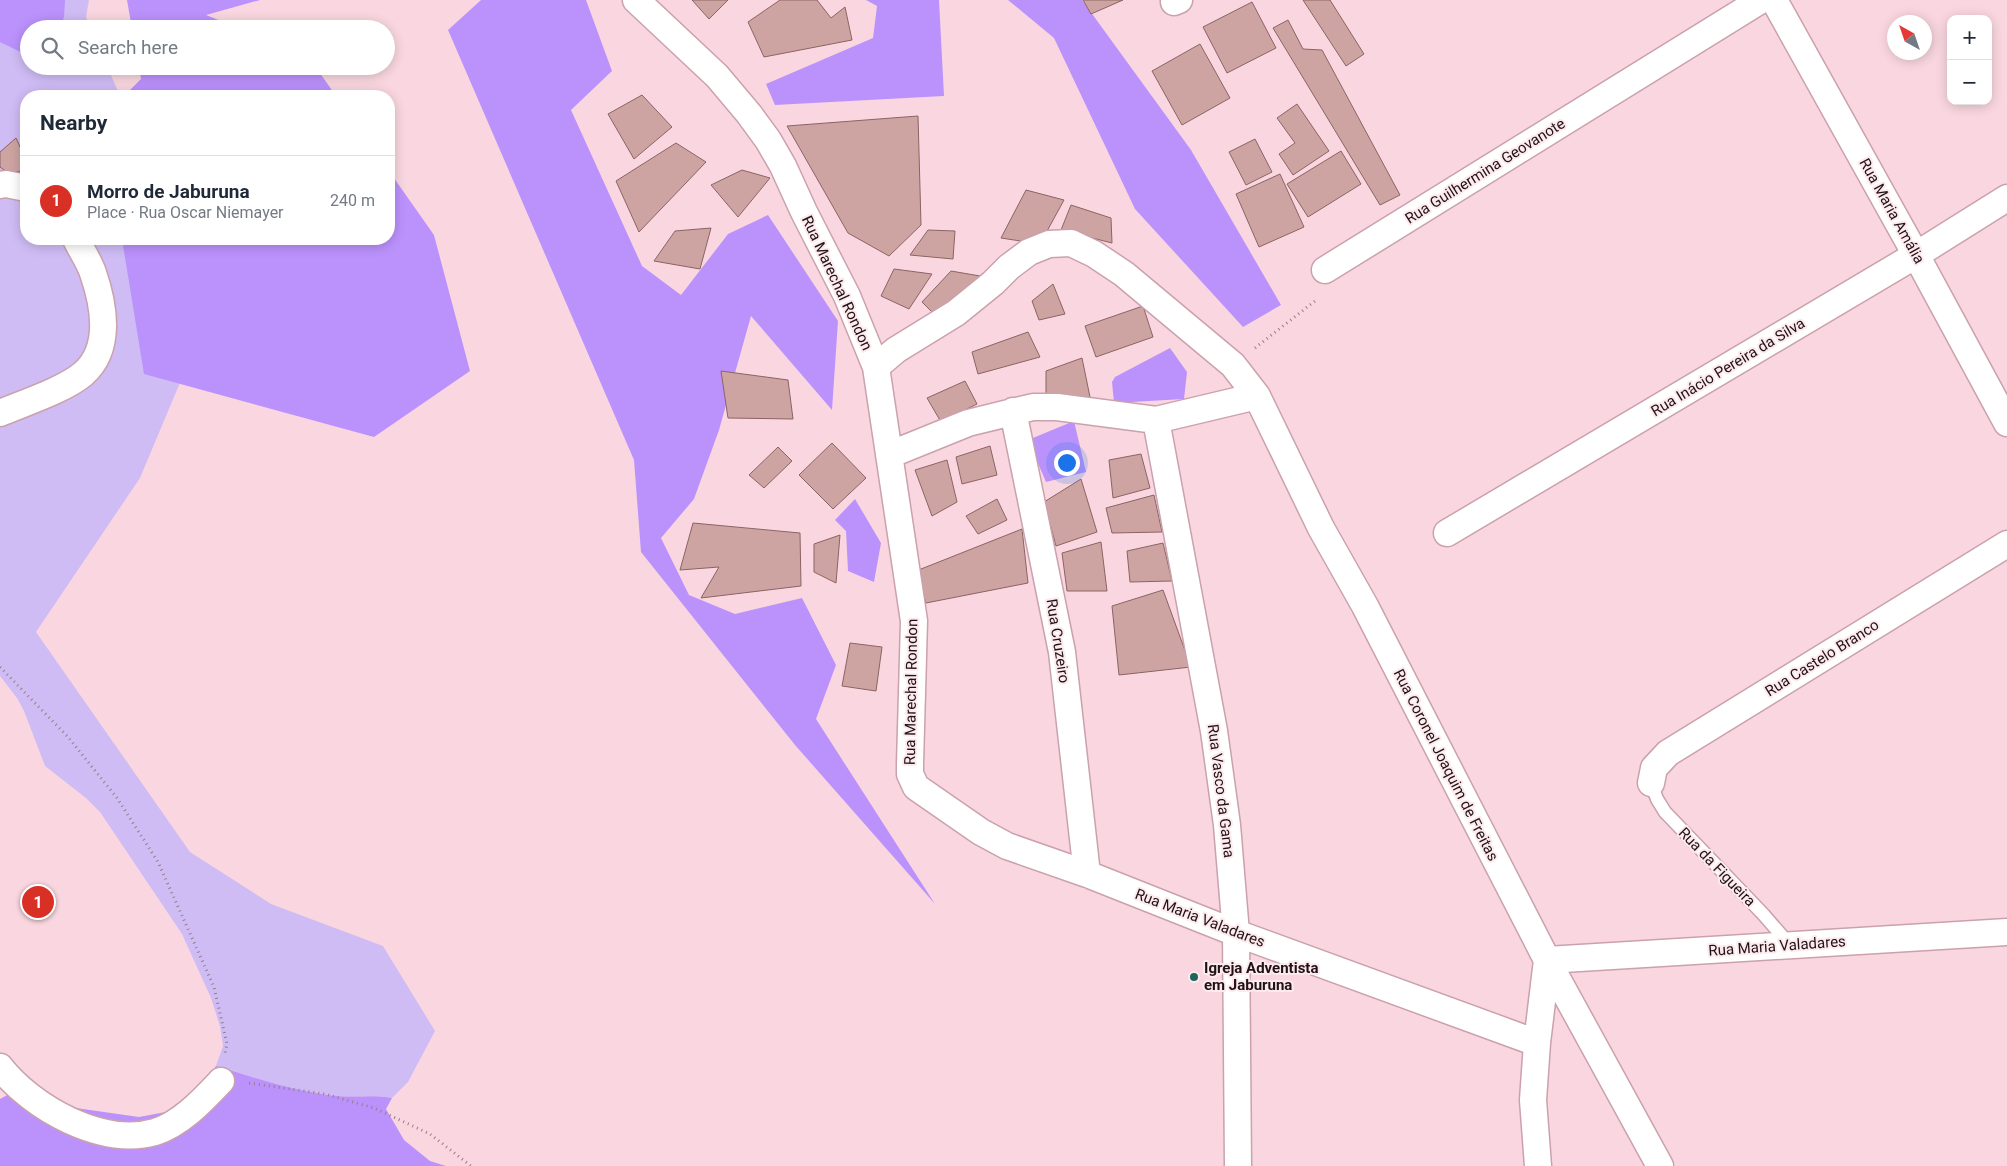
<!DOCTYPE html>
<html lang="en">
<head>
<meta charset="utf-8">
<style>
  :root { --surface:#fff; --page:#f6f6f7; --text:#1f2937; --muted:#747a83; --line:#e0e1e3; --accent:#d93025 }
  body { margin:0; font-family:Roboto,sans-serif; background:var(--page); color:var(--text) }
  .controls { position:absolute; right:15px; top:15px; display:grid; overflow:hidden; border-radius:10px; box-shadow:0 2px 12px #0003 }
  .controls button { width:45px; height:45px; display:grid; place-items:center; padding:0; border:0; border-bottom:1px solid var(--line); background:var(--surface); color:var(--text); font:25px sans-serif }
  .compass { position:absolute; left:1887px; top:15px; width:45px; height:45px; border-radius:50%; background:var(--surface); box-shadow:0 2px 12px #0003; rotate:320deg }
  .you { position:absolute; left:1066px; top:462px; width:18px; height:18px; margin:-12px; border:4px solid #fff; border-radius:50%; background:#1a73e8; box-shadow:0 0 0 8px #1a73e833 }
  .badge { display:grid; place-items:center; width:32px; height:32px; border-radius:50%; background:var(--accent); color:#fff; font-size:16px; font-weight:700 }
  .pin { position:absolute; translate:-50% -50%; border:2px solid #fff; box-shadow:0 1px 5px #0006 }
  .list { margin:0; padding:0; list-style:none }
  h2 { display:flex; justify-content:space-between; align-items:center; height:65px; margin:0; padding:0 20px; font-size:21px }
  h2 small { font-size:16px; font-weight:400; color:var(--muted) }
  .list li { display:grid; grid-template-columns:32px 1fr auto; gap:15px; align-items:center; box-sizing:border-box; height:90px; padding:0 20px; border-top:1px solid var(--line) }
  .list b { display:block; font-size:19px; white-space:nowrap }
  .list p { margin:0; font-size:16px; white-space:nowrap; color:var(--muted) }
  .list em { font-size:16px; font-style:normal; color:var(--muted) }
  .icon { flex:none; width:28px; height:28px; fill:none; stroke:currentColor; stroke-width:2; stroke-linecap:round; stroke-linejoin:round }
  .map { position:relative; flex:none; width:2007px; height:1166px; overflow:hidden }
  .search { position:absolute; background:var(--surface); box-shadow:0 2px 12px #0003; left:20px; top:20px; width:375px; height:55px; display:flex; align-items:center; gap:12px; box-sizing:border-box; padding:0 18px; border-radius:28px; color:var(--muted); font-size:19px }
  .panel { position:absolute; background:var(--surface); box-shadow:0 2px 12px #0003; left:20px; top:90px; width:375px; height:155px; border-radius:20px }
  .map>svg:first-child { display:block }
  .green { fill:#cfbcf5 }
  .forest { fill:#bb92fc }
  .building { fill:#cea4a2; stroke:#8a6463 }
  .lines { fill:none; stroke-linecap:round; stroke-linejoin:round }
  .lane-casing { stroke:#caa1ac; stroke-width:15 }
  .street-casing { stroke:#caa1ac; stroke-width:29 }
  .path { stroke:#987e85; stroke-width:3; stroke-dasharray:1 4; stroke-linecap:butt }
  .lane { stroke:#fff; stroke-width:12 }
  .street { stroke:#fff; stroke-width:26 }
  .poi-dot { fill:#1e665a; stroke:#fceaee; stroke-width:2 }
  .labels { text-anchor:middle; stroke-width:4; stroke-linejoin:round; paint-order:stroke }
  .street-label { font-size:15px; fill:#211216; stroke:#fceaee }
  .poi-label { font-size:15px; font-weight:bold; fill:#211216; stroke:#fceaee; text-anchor:start }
</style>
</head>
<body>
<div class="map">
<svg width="2007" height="1166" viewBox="0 0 2007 1166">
  <rect width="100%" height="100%" fill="#fad7e0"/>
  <path class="green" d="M0,0H89L86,17L91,29H29V66H107L120,96H26V239H215L195,347L140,478L36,632L190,852L271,904L383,946L435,1031L408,1082L392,1098C374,1094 356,1098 337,1096C296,1092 256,1078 216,1066L223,1046L220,1026L211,998L182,934L100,812L86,798L45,766L24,711L17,698L0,676Z"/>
  <path class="forest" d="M0,0H65L64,17L59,29H29V56L0,42Z
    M127,0H260L206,15L241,29H132Z
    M481,0H586L612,71L571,110L642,266L681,295L728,234L768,215L838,321L832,410L751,316L719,430L694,499L661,538L689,595L735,614L802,598L836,665L816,719L935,904L795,745L641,552L634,460L448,30Z
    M866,0H939L944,96L775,105L766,84L873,38L877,6Z
    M1008,0H1082L1191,150L1281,305L1243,327L1135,209L1054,38Z
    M139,66H315L336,96H124L141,79Z
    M389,171L434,235L470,371L374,437L144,374L122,239H389Z
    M1170,348L1187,372L1184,399L1114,403L1112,382L1115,377Z
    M1074,421L1086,472L1046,482L1028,440Z
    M855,499L881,543L874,582L848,571L846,531L835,520Z
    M216,1066C256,1078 296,1092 337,1096C356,1098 374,1094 392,1098L386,1109L404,1140L430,1161L446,1166H0V1099L29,1083L69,1107L139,1117L171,1111L197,1093Z"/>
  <path class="building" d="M692,0H728L709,19Z
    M780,0H817L831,18L845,7L852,40L764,57L748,22Z
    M1083,0H1123L1091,14Z
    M1303,0H1330L1364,54L1346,66Z
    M1252,2L1276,48L1227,73L1203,27Z
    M1288,20L1303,49L1322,50L1400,195L1380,205L1273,28Z
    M1200,44L1230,98L1182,125L1152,71Z
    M642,95L672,127L634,159L608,114Z
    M1297,104L1329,151L1293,175L1279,154L1295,143L1277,118Z
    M918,116L921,225L889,256L848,233L787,126Z
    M16,138L26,160V171L7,172L0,167V152Z
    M1255,139L1272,172L1246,185L1229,152Z
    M676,143L706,162L639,232L616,181Z
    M1341,151L1361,184L1308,217L1287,184Z
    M742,170L770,178L738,217L711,185Z
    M1280,174L1304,227L1259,247L1236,194Z
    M1026,190L1064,200L1040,244L1001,238Z
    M1071,205L1111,218L1112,243L1061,230Z
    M711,228L700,269L654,261L675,231Z
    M928,230L955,231L953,259L910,255Z
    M894,269L932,274L909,309L881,296Z
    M951,271L986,277L942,322L922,302Z
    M1053,284L1065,314L1039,320L1032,301Z
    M1143,306L1153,337L1096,357L1085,326Z
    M1028,332L1040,357L978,374L972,352Z
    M1082,358L1091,402L1046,397V371Z
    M721,371L788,380L793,419L728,418Z
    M965,381L977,404L941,422L927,398Z
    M832,443L866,478L833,509L799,475Z
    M990,446L997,475L962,484L956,457Z
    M778,447L792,461L764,488L749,475Z
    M1141,454L1150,488L1113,498L1109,460Z
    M947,460L957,502L932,516L915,470Z
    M1081,479L1097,532L1056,546L1044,502Z
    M1154,495L1162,532L1112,533L1106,508Z
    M997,499L1007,520L978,534L966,516Z
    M693,523L800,533L801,586L701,598L719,567L680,570Z
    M1022,529L1028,583L926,603L916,571Z
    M840,535L836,583L814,572V544Z
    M1101,542L1107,591H1067L1062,553Z
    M1163,543L1172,581L1130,582L1127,551Z
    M1163,590L1191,667L1119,675L1112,606Z
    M850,643L882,647L876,691L842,686Z"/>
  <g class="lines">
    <defs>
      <path id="lane" d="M1651,783L1657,799L1665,812L1763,914L1790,945"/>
      <path id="street" d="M636,0L717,76L749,114L768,140L783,166L804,212L847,296L876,367L914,621L910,764V774L916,787L981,832L1007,846L1087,874L1236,933L1537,1043
        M1774,0L1916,255L2007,423
        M1174,2L1179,0
        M0,185L6,184L26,188
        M1325,270L1761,0
        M876,367L896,350L956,313L993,283L1009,267L1029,252L1049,244L1071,243L1094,254L1124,274L1233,365L1257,396L1321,528L1365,606L1547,960L1660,1166
        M1013,411L1062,652L1087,874
        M0,413C24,403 64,390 83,374C112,349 104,305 93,273C89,261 81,250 76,239
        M1156,420L1214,731L1227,825L1236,933L1238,1166
        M889,455L968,423L1033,407H1057L1156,420L1257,396
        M1447,533L1916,255L2007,198
        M1651,783L1654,768L1668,753L2007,544
        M0,1067C32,1108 102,1147 155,1132C181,1124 203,1100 221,1081
        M1538,1166L1533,1100L1537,1043L1547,960L2007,932"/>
    </defs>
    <use href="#lane" class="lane-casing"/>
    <use href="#street" class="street-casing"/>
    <path class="path" d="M1255,348L1315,301L1316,298
      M0,667L68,737L117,798L158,862L214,987L227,1044L225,1053
      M249,1083L325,1094L374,1108L430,1134L471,1166"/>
    <use href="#lane" class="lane"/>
    <use href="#street" class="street"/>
  </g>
  <circle class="poi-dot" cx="1194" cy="977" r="5"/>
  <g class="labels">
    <g class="street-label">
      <text transform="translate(1485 171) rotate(-32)" y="5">Rua Guilhermina Geovanote</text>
      <text transform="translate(1892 211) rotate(61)" y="5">Rua Maria Amália</text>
      <text transform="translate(837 283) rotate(65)" y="5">Rua Marechal Rondon</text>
      <text transform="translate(1728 367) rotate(-31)" y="5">Rua Inácio Pereira da Silva</text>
      <text transform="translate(1058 641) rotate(81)" y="5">Rua Cruzeiro</text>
      <text transform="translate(1822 658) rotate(-32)" y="5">Rua Castelo Branco</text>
      <text transform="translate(911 692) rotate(-89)" y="5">Rua Marechal Rondon</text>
      <text transform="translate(1446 765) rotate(63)" y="5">Rua Coronel Joaquim de Freitas</text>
      <text transform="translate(1221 791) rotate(83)" y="5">Rua Vasco da Gama</text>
      <text transform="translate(1717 867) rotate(46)" y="5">Rua da Figueira</text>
      <text transform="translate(1200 918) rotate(21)" y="5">Rua Maria Valadares</text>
      <text transform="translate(1777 946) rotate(-4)" y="5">Rua Maria Valadares</text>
    </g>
    <g class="poi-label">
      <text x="1204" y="973">Igreja Adventista<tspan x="1204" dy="17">em Jaburuna</tspan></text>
    </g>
  </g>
</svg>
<div class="controls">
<button>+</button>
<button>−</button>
</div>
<svg class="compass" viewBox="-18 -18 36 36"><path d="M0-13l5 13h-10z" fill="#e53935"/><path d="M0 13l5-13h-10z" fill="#747a83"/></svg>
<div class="you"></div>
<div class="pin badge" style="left:38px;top:902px">1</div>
<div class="search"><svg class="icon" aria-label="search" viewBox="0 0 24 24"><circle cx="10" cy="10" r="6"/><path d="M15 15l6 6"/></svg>Search here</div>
<section class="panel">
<h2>Nearby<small></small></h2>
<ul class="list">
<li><span class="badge">1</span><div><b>Morro de Jaburuna</b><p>Place · Rua Oscar Niemayer</p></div><em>240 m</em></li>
</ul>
</section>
</div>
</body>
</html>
